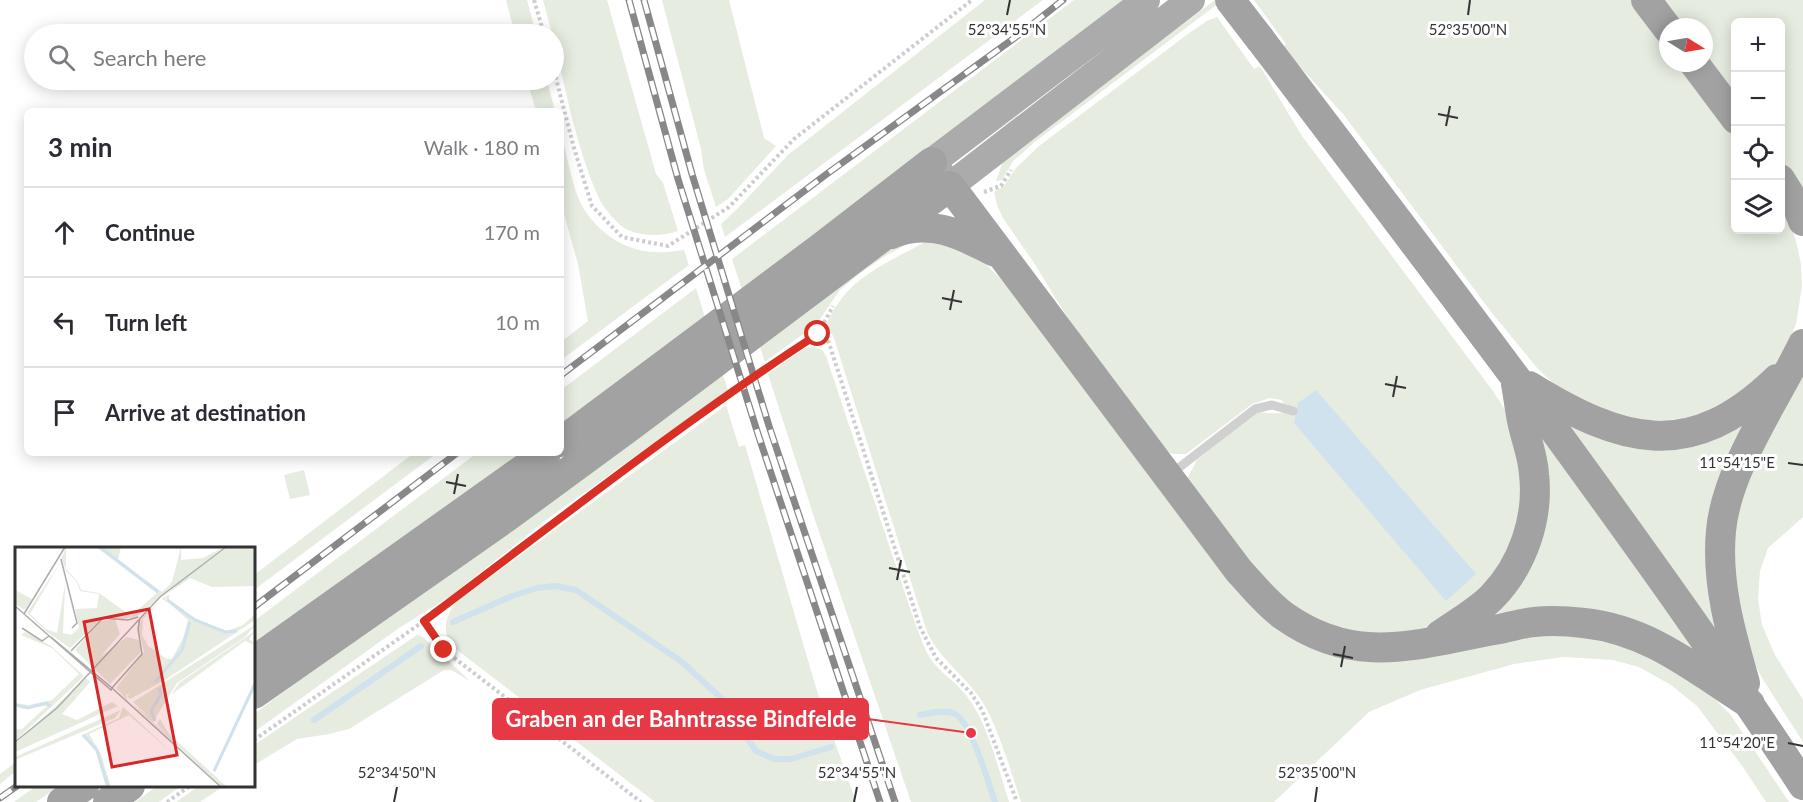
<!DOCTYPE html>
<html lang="en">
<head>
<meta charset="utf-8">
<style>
  :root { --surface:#fff; --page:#f2f2f3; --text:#2b2b33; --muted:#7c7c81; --line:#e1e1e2 }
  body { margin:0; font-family:Lato,sans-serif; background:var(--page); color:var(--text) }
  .controls { position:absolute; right:18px; top:18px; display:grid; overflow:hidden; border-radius:9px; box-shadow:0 3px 15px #0003 }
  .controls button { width:54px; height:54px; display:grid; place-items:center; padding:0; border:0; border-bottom:2px solid var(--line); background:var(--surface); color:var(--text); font:30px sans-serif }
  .compass { position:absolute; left:1659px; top:18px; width:54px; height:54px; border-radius:50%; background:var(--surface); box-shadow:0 3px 15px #0003; rotate:101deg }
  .stop { position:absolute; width:18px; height:18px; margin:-14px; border:4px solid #d93025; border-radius:50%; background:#fff }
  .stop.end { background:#d93025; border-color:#fff; box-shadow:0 2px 6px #0008 }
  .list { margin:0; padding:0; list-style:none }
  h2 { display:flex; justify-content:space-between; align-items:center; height:78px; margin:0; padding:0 24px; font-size:26px }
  h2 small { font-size:20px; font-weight:400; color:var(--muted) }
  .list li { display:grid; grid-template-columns:39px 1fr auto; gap:18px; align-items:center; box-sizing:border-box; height:90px; padding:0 24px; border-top:2px solid var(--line) }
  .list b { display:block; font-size:22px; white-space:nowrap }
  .list em { font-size:20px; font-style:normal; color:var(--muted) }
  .icon { flex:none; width:33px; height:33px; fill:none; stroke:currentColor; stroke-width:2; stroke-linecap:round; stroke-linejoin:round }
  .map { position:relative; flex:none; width:1803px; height:802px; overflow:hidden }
  .search { position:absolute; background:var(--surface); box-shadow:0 3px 15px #0003; left:24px; top:24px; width:540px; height:66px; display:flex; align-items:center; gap:15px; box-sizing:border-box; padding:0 21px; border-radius:33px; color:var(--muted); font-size:22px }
  .panel { position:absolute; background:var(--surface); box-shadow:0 3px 15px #0003; left:24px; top:108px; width:540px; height:348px; border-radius:9px }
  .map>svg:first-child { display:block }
  .green { fill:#e6ecdf }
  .water { fill:#cfe2ee }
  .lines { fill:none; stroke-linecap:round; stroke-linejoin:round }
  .stream { stroke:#cfe2ee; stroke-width:6 }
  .path { stroke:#cdcdcd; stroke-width:4; stroke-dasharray:3 3; stroke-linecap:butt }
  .service { stroke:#d0d0d0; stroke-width:9 }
  .primary { stroke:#ababab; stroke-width:28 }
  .trunk { stroke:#a2a2a2; stroke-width:30 }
  .rail-casing { stroke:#888; stroke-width:7 }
  .rail { stroke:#fff; stroke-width:4.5; stroke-dasharray:14; stroke-linecap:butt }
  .trunk-bridge { stroke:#a2a2a2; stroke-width:30 }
  .route { stroke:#d93025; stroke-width:8 }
  .ticks { fill:none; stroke:#333; stroke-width:2 }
  .inset-river { fill:none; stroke:#cfe2ee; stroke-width:3 }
  .inset-road { fill:none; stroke:#adadad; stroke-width:1.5 }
  .view { fill:#d62828; fill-opacity:0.15; stroke:#d62828; stroke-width:3 }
  .inset-edge { fill:none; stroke:#333; stroke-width:3 }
  .ticks-label { font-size:15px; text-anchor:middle; fill:#333; stroke:#fff; stroke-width:6; stroke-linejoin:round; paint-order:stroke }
  .leader { fill:none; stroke:#e63946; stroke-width:2 }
  .callout-dot { fill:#e63946; stroke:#fff; stroke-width:2 }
  .callout { fill:#e63946; stroke:#e63946; stroke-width:2 }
  .callout-label { font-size:22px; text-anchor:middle; font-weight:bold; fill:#fff }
</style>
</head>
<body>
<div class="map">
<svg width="1803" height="802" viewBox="0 0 1803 802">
  <rect width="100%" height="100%" fill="#fff"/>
  <path class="green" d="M506,0H527L536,34H515Z
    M543,0H607L656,174L663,183L678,231C662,236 644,237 628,230C618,226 602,206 598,196C577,149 566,91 554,41V34H552Z
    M662,0H729L764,138L776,146L728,199L716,207L704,170L701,149Z
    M985,0H1043L725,237L721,224L736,210L788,155Z
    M1074,0H1127L743,293L732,259Z
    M1215,0H1223L1036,141L1013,161L1002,180L996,181L1003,161L1033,136Z
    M1254,0H1632L1668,47V63H1680L1735,137L1736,230H1780L1781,203L1788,217L1796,241L1801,264L1802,286L1796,324L1789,341L1775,365L1709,417L1624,423L1557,387L1538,369L1492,313L1343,114L1283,48L1286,44Z
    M1661,0H1803V192L1781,159L1780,22H1736L1735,99L1704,57V27H1681Z
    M1217,17L1254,69L1260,66L1302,136L1493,391L1507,413L1522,451V523L1490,585L1433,625L1412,632L1391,635L1349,632L1304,613L1263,580L1186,481L1197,460L1256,412C1265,412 1276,415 1284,412L1286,406L1281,400L1270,398L1252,404L1186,454H1173L1163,451L1082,341L1036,266L1003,218L997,205L994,192L1004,186L1016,168L1039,146L1192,31L1207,21Z
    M527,80H547L555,111H536Z
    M561,133C566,153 570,173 576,192C587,225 621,252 656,252C665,253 675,251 684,250L689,265L561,360V342L588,321L578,264L561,203Z
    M927,241L970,249L999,277L1033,316L1217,561L1387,662L1407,661L1428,657L1545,629L1638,645L1716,700L1730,714L1789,802H1766L1743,767L1697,706L1671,685L1639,667L1613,660L1563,657L1514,664L1420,690L1369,712L1274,802H1021C1011,772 996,718 977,694C960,672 939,657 927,632L834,338L831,332L824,328C831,315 839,299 850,289C871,268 902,255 927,241Z
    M911,242L887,255L860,273L840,290L813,329L799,337L765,362L759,344L883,249Z
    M696,288L705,318L561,425V390Z
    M814,347L822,350L826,356L914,620C919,632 923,647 930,658C939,672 955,681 966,695C988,723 998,768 1009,802H911L815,520L768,374L805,348Z
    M722,372L728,390L550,517L452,595L399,628L254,732V714L407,600Z
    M1803,374V517L1768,548L1760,571L1758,599L1762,625L1775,655L1803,700V742L1762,678L1748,651L1728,574L1744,478Z
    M726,405L739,447L745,445L817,691L856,802H655L452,646C442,629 445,619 455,603Z
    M1552,405L1596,434L1746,417L1723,642Z
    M1528,419L1711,666L1696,657L1489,622L1526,565Z
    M414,453H437L254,590V575Z
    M477,453H523L254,644V621Z
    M304,470L310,495L290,499L284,475Z
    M417,635L423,637L470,681L451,670H444L349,729L329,734L297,739L254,765V745Z
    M16,762V771L0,784V774Z
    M36,786H59L36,802H14Z
    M157,786H181L159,802H135Z
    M199,786H224L200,802H176Z"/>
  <path class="water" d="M1316,390L1476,574L1446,601L1294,423L1298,403Z"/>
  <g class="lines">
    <path class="stream" d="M453,622L512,596L537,588L555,586L576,590L682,662L720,697L756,751L774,759H791L831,747
      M920,715C930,713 942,710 953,713C971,719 988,783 995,802
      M314,720L421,646"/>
    <path class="path" d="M534,0L544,34
      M554,71L574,148L592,206L622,237L668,246L729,207L794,139L972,0
      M984,192L1001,186L1011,170
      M818,334L825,337L829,343L920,627L936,658L971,693L982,710L1017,802
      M424,621L444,650L641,802
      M254,740L424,621L680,430L773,363L818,334L833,306
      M167,802L190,786"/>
    <path class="service" d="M1172,473L1255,409L1272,405L1293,411"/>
    <path class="primary" d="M1146,0L932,162L950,186L1191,0"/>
    <path class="trunk" d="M1646,0L1668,29
      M1260,39C1361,172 1462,305 1561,439C1644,553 1726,667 1803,785
      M1694,63L1736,119
      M1780,179L1798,208L1803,221
      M891,234C930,218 960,234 995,252
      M1529,386C1623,444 1690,463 1777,379
      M561,442L819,249L932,162
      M1440,635C1457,623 1477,612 1492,597C1523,565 1539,518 1534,474C1533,458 1528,445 1524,429C1520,415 1519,399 1516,384
      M254,661L546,453
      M1745,683C1731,634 1716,583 1721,531C1726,470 1776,400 1803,344
      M254,694L508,516L632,425L950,186L1239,571C1253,586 1267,604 1284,616C1356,667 1416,644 1494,630C1507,628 1521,623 1534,622C1551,620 1568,621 1584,623C1650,630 1696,670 1750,704
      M62,802L84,786
      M108,802L130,786"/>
    <defs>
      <path id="rail" d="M629,0L678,179L757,431L880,802
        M644,0L692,174L769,426L895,802
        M561,375L824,176L1024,31L1063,0
        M254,607L457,453
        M0,798L17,786"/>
    </defs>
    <use href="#rail" class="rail-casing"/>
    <use href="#rail" class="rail"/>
    <path class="trunk-bridge" d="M1230,0L1260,39"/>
  </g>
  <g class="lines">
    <path class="route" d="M444,650L424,621C554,524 682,422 818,334"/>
  </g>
  <path class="ticks" d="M1007,15L1010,0M1468,15L1470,0M1438,114L1458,118M1446,126L1450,106M942,298L962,302M950,310L954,290M1385,384L1406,388M1393,397L1397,376M1788,463L1803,465M446,482L466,486M454,494L458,474M889,568L910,572M897,580L901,560M1333,654L1353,658M1341,667L1345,646M1788,743L1803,746M394,802L397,787M854,802L857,787M1315,802L1317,787"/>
  <g transform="translate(15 547)">
    <rect width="240" height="240" fill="#fff"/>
    <path d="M51,0V22L63,35L66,43L84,46L116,69L142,46L81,0H106L103,13L147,45L157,35L166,0V13L188,11L209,0L122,69L108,72L88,70L55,101L32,85L12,66L46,14L15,67L31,82L42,86L50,37L48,86L56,88L64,81L60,62L82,61L84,47L65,44L62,35L51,24L47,11ZM213,0H240V39L197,40L175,31L152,47L150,51L152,55L147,52L128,72L127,88L133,99L152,112H157L168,91L167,95L173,73L152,54L151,50L154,47V52L178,71L212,84L228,78L240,67V73L150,133L115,152L112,149L116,146L111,148L113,154L101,141L129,105L123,80L128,70L169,31ZM0,43L17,52L10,63L0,57ZM100,72L105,87L85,110L112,90L124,93L126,105L95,137L60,103L85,74ZM240,78L230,90L162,136L138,175L152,188L142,177L145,172L154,187L212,240H207L116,156L133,169L118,155ZM240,84L234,92L240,98L230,94L157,147L164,136ZM10,85L36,99L69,129L0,194V183L7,182L32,159L8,161L0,156L14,158L37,153L64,127L37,101L6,88ZM71,131L75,135L47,167L62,173L97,155L103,159L0,205V197ZM240,133V139L200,225L198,224ZM108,160L152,201L196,240L114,168L74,187L86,207L96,240H91L81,205L67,188L104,171ZM106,163L100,171L0,213V210Z" fill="#e6ecdf"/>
    <path class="inset-river" d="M85,0L143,45M152,53L180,73L210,85L222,84M140,135L167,103L175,75M0,158L13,161L31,156L36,159M140,174L136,164L146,147L144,141M68,188L82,203L93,240M199,224L240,137"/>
    <path class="inset-road" d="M46,12L62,76L57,81M0,59L96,143L97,141L36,90M9,67L50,0M125,71L123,82L127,107L97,141L206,240M7,81L27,94L34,89M56,104L88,71L113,73L123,70M0,195L42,161L145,50L211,0"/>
    <path class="view" d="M134,62L162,208L97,220L69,75Z"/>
    <rect width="240" height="240" class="inset-edge"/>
  </g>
  <g class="ticks-label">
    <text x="1007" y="35">52°34'55"N</text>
    <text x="1468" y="35">52°35'00"N</text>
    <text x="1737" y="468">11°54'15"E</text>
    <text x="1737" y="748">11°54'20"E</text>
    <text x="397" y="778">52°34'50"N</text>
    <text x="857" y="778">52°34'55"N</text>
    <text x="1317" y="778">52°35'00"N</text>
  </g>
  <path class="leader" d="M971 733L868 719"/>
  <circle class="callout-dot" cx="971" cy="733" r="6"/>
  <rect class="callout" x="493" y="699" width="375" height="40" rx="6"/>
  <g class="callout-label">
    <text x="681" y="727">Graben an der Bahntrasse Bindfelde</text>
  </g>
</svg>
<div class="controls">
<button>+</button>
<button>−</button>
<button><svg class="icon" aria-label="locate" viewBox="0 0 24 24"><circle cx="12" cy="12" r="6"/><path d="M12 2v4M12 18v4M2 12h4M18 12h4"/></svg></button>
<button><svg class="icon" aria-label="layers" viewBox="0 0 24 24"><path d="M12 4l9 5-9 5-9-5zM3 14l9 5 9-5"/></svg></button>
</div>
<svg class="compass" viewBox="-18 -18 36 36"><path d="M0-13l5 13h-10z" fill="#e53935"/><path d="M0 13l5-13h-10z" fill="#7c7c81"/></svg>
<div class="stop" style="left:818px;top:334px"></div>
<div class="stop end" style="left:444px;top:650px"></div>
<div class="search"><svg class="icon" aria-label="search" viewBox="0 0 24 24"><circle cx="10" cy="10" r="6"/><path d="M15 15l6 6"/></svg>Search here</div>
<section class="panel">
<h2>3 min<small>Walk · 180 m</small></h2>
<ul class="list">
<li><svg class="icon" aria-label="ahead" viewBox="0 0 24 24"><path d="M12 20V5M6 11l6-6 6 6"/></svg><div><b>Continue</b></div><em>170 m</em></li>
<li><svg class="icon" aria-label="left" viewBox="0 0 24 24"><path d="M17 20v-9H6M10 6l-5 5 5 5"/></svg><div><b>Turn left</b></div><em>10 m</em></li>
<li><svg class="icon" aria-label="arrive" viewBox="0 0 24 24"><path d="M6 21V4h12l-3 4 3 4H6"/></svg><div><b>Arrive at destination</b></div></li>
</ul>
</section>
</div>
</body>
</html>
